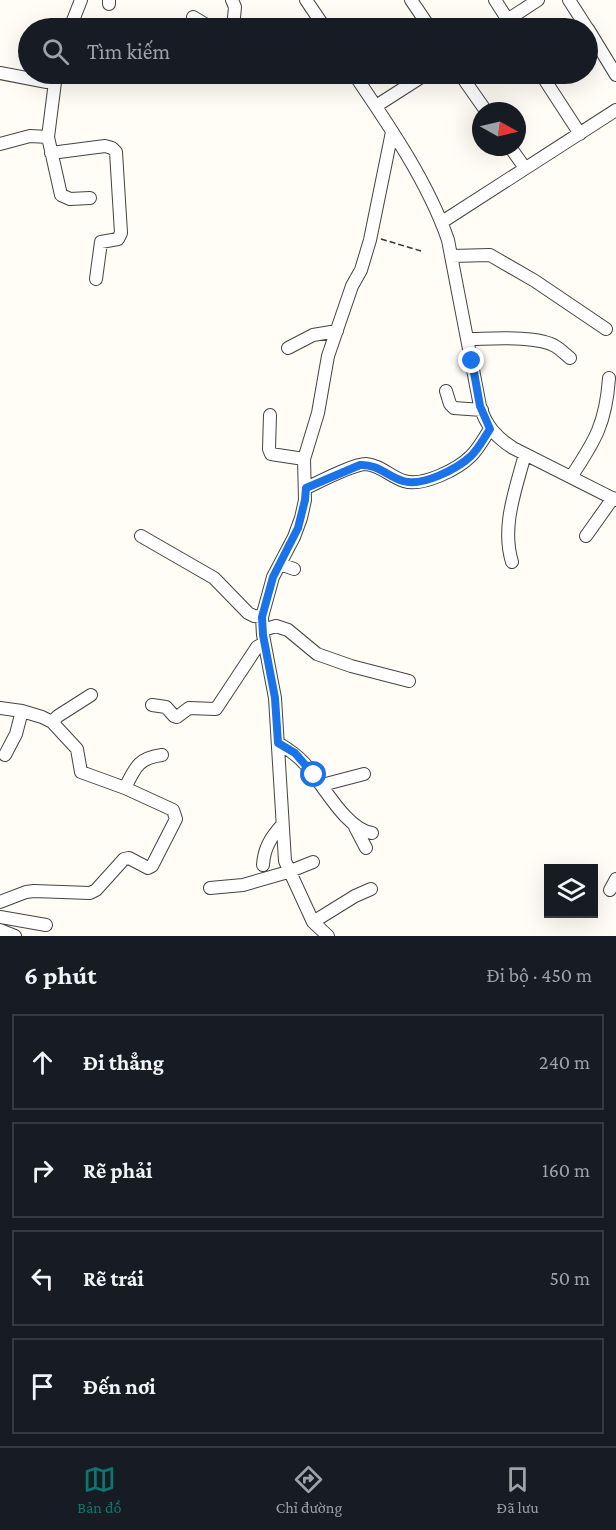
<!DOCTYPE html>
<html lang="vi">
<head>
<meta charset="utf-8">
<style>
  :root { --surface:#171b24; --page:#242831; --text:#f1f3f6; --muted:#9ea1a6; --line:#363941; --accent:#0f766e }
  body { margin:0; font-family:"Crimson Pro",serif; background:var(--page); color:var(--text) }
  .controls { position:absolute; right:18px; bottom:18px; display:grid; overflow:hidden; border-radius:0px; box-shadow:0 6px 24px #0002 }
  .controls button { width:54px; height:54px; display:grid; place-items:center; padding:0; border:0; border-bottom:2px solid var(--line); background:var(--surface); color:var(--text); font:30px sans-serif }
  .compass { position:absolute; left:472px; top:102px; width:54px; height:54px; border-radius:50%; background:var(--surface); box-shadow:0 6px 24px #0002; rotate:98deg }
  .stop { position:absolute; width:18px; height:18px; margin:-14px; border:4px solid #1a73e8; border-radius:50%; background:#fff }
  .stop.end { background:#1a73e8; border-color:#fff; box-shadow:0 2px 6px #0008 }
  .list { margin:0; padding:0; list-style:none }
  h2 { display:flex; justify-content:space-between; align-items:center; height:78px; margin:0; padding:0 24px; font-size:26px }
  h2 small { font-size:20px; font-weight:400; color:var(--muted) }
  .list li { display:grid; grid-template-columns:39px 1fr auto; gap:18px; align-items:center; box-sizing:border-box; height:96px; margin:0 12px 12px; padding:0 12px; border:2px solid var(--line); border-radius:0px }
  .list b { display:block; font-size:22px; white-space:nowrap }
  .list em { font-size:20px; font-style:normal; color:var(--muted) }
  .icon { flex:none; width:33px; height:33px; fill:none; stroke:currentColor; stroke-width:2; stroke-linecap:round; stroke-linejoin:round }
  .map { position:relative; flex:none; width:616px; height:936px; overflow:hidden }
  .search { position:absolute; background:var(--surface); box-shadow:0 6px 24px #0002; left:18px; right:18px; top:18px; height:66px; display:flex; align-items:center; gap:15px; box-sizing:border-box; padding:0 21px; border-radius:33px; color:var(--muted); font-size:22px }
  .sheet { height:510px; background:var(--surface) }
  nav { display:flex; justify-content:space-around; align-items:center; box-sizing:border-box; height:84px; border-top:2px solid var(--line); background:var(--surface); font-size:16px; color:var(--muted) }
  nav a { display:grid; justify-items:center; gap:3px }
  nav .on { color:var(--accent) }
  .map>svg:first-child { display:block }
  .lines { fill:none; stroke-linecap:round; stroke-linejoin:round }
  .minor-casing { stroke:#444; stroke-width:14 }
  .path { stroke:#333; stroke-width:1.5; stroke-dasharray:6 3; stroke-linecap:butt }
  .minor { stroke:#fff; stroke-width:12 }
  .route { stroke:#1a73e8; stroke-width:8 }
</style>
</head>
<body>
<div class="map">
<svg width="616" height="936" viewBox="0 0 616 936">
  <rect width="100%" height="100%" fill="#fffdf5"/>
  <g class="lines">
    <defs>
      <path id="minor" d="M109,0V4
        M232,0L235,7L233,28
        M306,0L325,28
        M411,0L430,28
        M495,0L513,28
        M569,0L587,28
        M193,17L208,26L218,28
        M70,28L81,0
        M495,28L538,0
        M588,29L616,75
        M0,73L47,82L55,81
        M56,74L48,137L61,195L70,199L90,198
        M354,74C388,124 428,182 448,240L480,406C486,426 496,437 513,448L616,500
        M460,74L486,111
        M541,74L580,134
        M376,106L426,74
        M0,144L30,136L48,137
        M510,147L525,168
        M51,153L105,146L112,148L116,152L121,233L118,239L101,242L96,279
        M442,222L616,110
        M451,256L490,255L535,281L606,329
        M467,339C489,339 536,335 555,346C560,349 565,354 570,358
        M288,348L313,335L337,331
        M446,391L450,404L454,408L482,410
        M270,415L269,449L271,454L304,459
        M571,477C595,441 606,423 609,378
        M306,488C319,482 353,464 366,464C380,465 391,477 404,481C423,487 458,469 471,456C479,448 484,438 490,429
        M141,536L214,578L248,613L254,616L262,617
        M586,536L613,498
        M512,562C501,526 516,489 525,454
        M280,564L294,569
        M263,630L276,626L288,630L317,654L351,666L409,681
        M152,705L166,707L174,716L177,717L189,708L216,709L257,647L264,643
        M0,708L22,711L42,717L52,722L77,749L81,772L125,788L173,810L176,819L152,866L148,868L129,858L124,859L96,890L90,893L34,891L26,892L0,902
        M52,722L58,716L91,695
        M278,743C288,749 296,754 304,763C322,782 345,829 372,833
        M5,755L16,734L22,711
        M322,785L364,774
        M125,788C135,768 138,758 162,755
        M355,827L366,848
        M263,865C264,848 271,837 282,825
        M210,888L243,885L288,872L313,862
        M610,890L616,879
        M0,917L46,925
        M313,922L355,896L371,889
        M0,930L15,936
        M328,936L313,922L285,861L275,698L263,635L262,617L273,577L294,537L301,518L305,500L304,459L318,413L328,356L352,286L361,270L370,240L392,132"/>
    </defs>
    <use href="#minor" class="minor-casing"/>
    <path class="path" d="M381,239L421,251"/>
    <use href="#minor" class="minor"/>
  </g>
  <g class="lines">
    <path class="route" d="M314,775L295,753L278,743L275,698L263,635L262,617L273,577L298,528L305,500L306,488L360,465C378,464 387,476 403,481C422,487 457,469 471,456C479,448 484,438 490,429L480,406L472,361"/>
  </g>
</svg>
<div class="controls">
<button><svg class="icon" aria-label="layers" viewBox="0 0 24 24"><path d="M12 4l9 5-9 5-9-5zM3 14l9 5 9-5"/></svg></button>
</div>
<svg class="compass" viewBox="-18 -18 36 36"><path d="M0-13l5 13h-10z" fill="#e53935"/><path d="M0 13l5-13h-10z" fill="#9ea1a6"/></svg>
<div class="stop" style="left:314px;top:775px"></div>
<div class="stop end" style="left:472px;top:361px"></div>
<div class="search"><svg class="icon" aria-label="search" viewBox="0 0 24 24"><circle cx="10" cy="10" r="6"/><path d="M15 15l6 6"/></svg>Tìm kiếm</div>
</div>
<section class="sheet">
<h2>6 phút<small>Đi bộ · 450 m</small></h2>
<ul class="list">
<li><svg class="icon" aria-label="ahead" viewBox="0 0 24 24"><path d="M12 20V5M6 11l6-6 6 6"/></svg><div><b>Đi thẳng</b></div><em>240 m</em></li>
<li><svg class="icon" aria-label="right" viewBox="0 0 24 24"><path d="M7 20v-9h11M14 6l5 5-5 5"/></svg><div><b>Rẽ phải</b></div><em>160 m</em></li>
<li><svg class="icon" aria-label="left" viewBox="0 0 24 24"><path d="M17 20v-9H6M10 6l-5 5 5 5"/></svg><div><b>Rẽ trái</b></div><em>50 m</em></li>
<li><svg class="icon" aria-label="arrive" viewBox="0 0 24 24"><path d="M6 21V4h12l-3 4 3 4H6"/></svg><div><b>Đến nơi</b></div></li>
</ul>
</section>
<nav>
<a class="on"><svg class="icon" aria-label="map" viewBox="0 0 24 24"><path d="M3 6l6-2 6 2 6-2v14l-6 2-6-2-6 2zM9 4v14M15 6v14"/></svg>Bản đồ</a>
<a><svg class="icon" aria-label="directions" viewBox="0 0 24 24"><path d="M12 3l9 9-9 9-9-9zM9 14v-3h6M13 9l2 2-2 2"/></svg>Chỉ đường</a>
<a><svg class="icon" aria-label="saved" viewBox="0 0 24 24"><path d="M7 4h10v16l-5-4-5 4z"/></svg>Đã lưu</a>
</nav>
</body>
</html>
